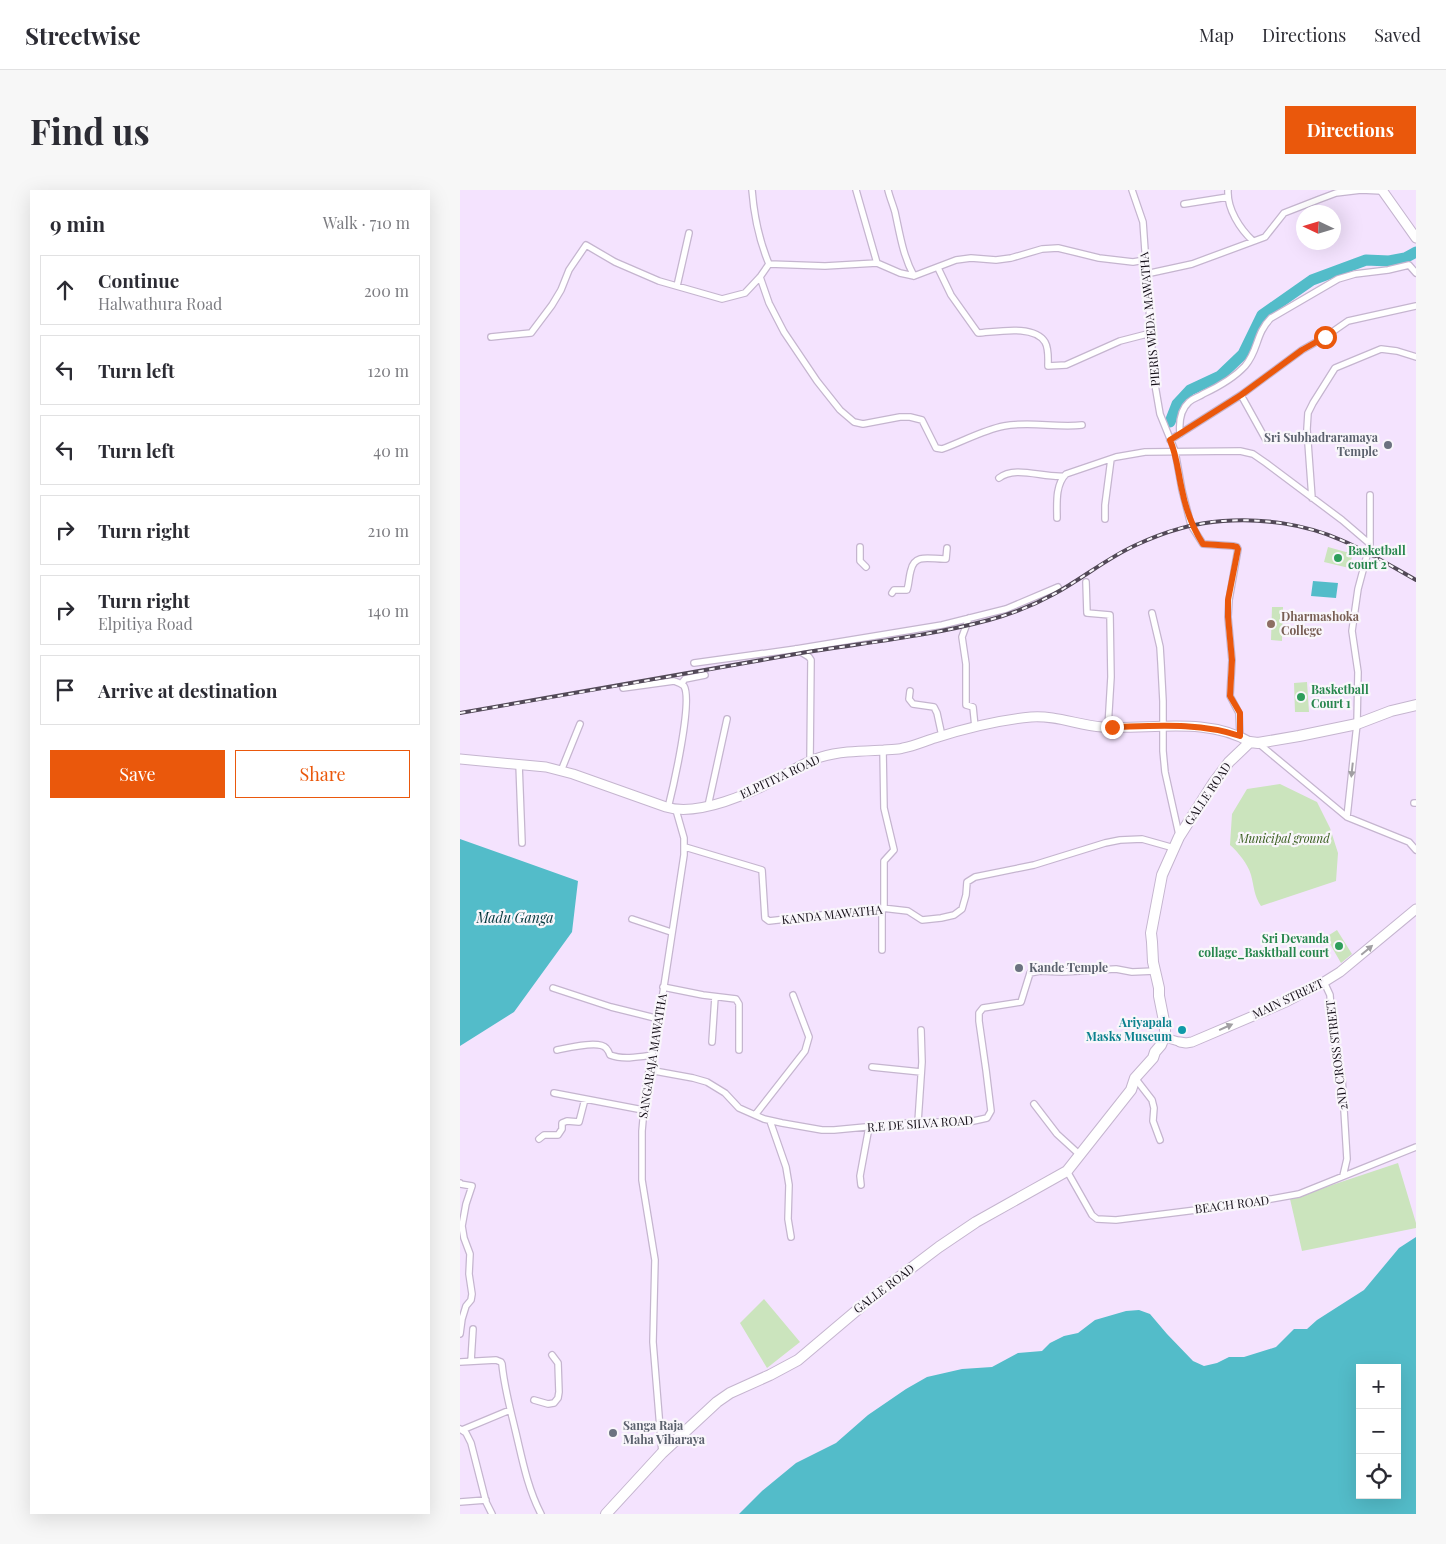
<!DOCTYPE html>
<html lang="en">
<head>
<meta charset="utf-8">
<style>
  :root { --surface:#fff; --page:#f7f7f7; --text:#2b2b33; --muted:#7c7c81; --line:#e1e1e2; --accent:#ea580c }
  body { margin:0; font-family:"Playfair Display",serif; background:var(--page); color:var(--text) }
  .controls { position:absolute; right:15px; bottom:15px; display:grid; overflow:hidden; border-radius:0px; box-shadow:0 5px 20px #0002 }
  .controls button { width:45px; height:45px; display:grid; place-items:center; padding:0; border:0; border-bottom:1px solid var(--line); background:var(--surface); color:var(--text); font:25px sans-serif }
  .compass { position:absolute; left:836px; top:15px; width:45px; height:45px; border-radius:50%; background:var(--surface); box-shadow:0 5px 20px #0002; rotate:274deg }
  .stop { position:absolute; width:15px; height:15px; margin:-11px; border:4px solid #ea580c; border-radius:50%; background:#fff }
  .stop.end { background:#ea580c; border-color:#fff; box-shadow:0 1px 5px #0008 }
  .list { margin:0; padding:0; list-style:none }
  h2 { display:flex; justify-content:space-between; align-items:center; height:65px; margin:0; padding:0 20px; font-size:21px }
  h2 small { font-size:16px; font-weight:400; color:var(--muted) }
  .list li { display:grid; grid-template-columns:32px 1fr auto; gap:15px; align-items:center; box-sizing:border-box; height:70px; margin:0 10px 10px; padding:0 10px; border:1px solid var(--line); border-radius:0px }
  .list b { display:block; font-size:19px; white-space:nowrap }
  .list p { margin:0; font-size:16px; white-space:nowrap; color:var(--muted) }
  .list em { font-size:16px; font-style:normal; color:var(--muted) }
  .actions { display:flex; gap:10px; padding:15px 20px }
  .actions a { flex:1; padding:11px 0; border:1px solid var(--accent); border-radius:0px; text-align:center; font-size:18px; color:var(--accent) }
  .actions .main { background:var(--accent); color:#fff }
  .icon { flex:none; width:28px; height:28px; fill:none; stroke:currentColor; stroke-width:2; stroke-linecap:round; stroke-linejoin:round }
  .map { position:relative; flex:none; width:956px; height:1324px; overflow:hidden; border-radius:0px }
  header { display:flex; align-items:center; gap:30px; box-sizing:border-box; height:70px; padding:0 25px; background:var(--surface); border-bottom:1px solid var(--line) }
  header strong { font-size:24px }
  nav { display:flex; gap:28px; margin-inline-start:auto; font-size:18px }
  .intro { display:flex; align-items:center; justify-content:space-between; box-sizing:border-box; height:120px; padding:0 30px }
  h1 { margin:0; font-size:35px }
  .button { padding:12px 22px; border-radius:0px; background:var(--accent); color:#fff; font-size:18px; font-weight:700 }
  main { display:flex; gap:30px; padding:0 30px }
  aside { flex:1; background:var(--surface); border-radius:0px; box-shadow:0 5px 20px #0002 }
  .map>svg:first-child { display:block }
  .green { fill:#cbe4bd }
  .water { fill:#53bcc9; fill-rule:evenodd }
  .lines { fill:none; stroke-linecap:round; stroke-linejoin:round }
  .river { stroke:#53bcc9; stroke-width:11 }
  .minor-casing { stroke:#c5b5cf; stroke-width:8 }
  .tertiary-casing { stroke:#c5b5cf; stroke-width:10 }
  .secondary-casing { stroke:#c5b5cf; stroke-width:11 }
  .primary-casing { stroke:#c5b5cf; stroke-width:11 }
  .trunk-casing { stroke:#c5b5cf; stroke-width:12 }
  .minor { stroke:#fff; stroke-width:5.5 }
  .tertiary { stroke:#fff; stroke-width:8 }
  .secondary { stroke:#fff; stroke-width:9 }
  .primary { stroke:#fff; stroke-width:9 }
  .trunk { stroke:#fff; stroke-width:10 }
  .rail-casing { stroke:#524957; stroke-width:4 }
  .rail { stroke:#f9f6fb; stroke-width:2; stroke-dasharray:5.5; stroke-linecap:butt }
  .oneway { fill:#a19fa3 }
  .route { stroke:#ea580c; stroke-width:6 }
  .worship-dot { fill:#6b7280; stroke:#f9f6fb; stroke-width:2 }
  .leisure-dot { fill:#2e9e5b; stroke:#f9f6fb; stroke-width:2 }
  .education-dot { fill:#8d6e63; stroke:#f9f6fb; stroke-width:2 }
  .culture-dot { fill:#0f9aa8; stroke:#f9f6fb; stroke-width:2 }
  .labels { text-anchor:middle; stroke-width:4.5; stroke-linejoin:round; paint-order:stroke }
  .street-label { font-size:12px; fill:#150f18; stroke:#f9f6fb }
  .worship-label { font-size:12px; font-weight:bold; fill:#5b616d; stroke:#f9f6fb; text-anchor:start }
  .leisure-label { font-size:12px; font-weight:bold; fill:#27864d; stroke:#f9f6fb; text-anchor:start }
  .education-label { font-size:12px; font-weight:bold; fill:#785e54; stroke:#f9f6fb; text-anchor:start }
  .park-label { font-size:12px; font-style:italic; fill:#375c1c; stroke:#f9f6fb }
  .culture-label { font-size:12px; font-weight:bold; fill:#0d838f; stroke:#f9f6fb; text-anchor:end }
  .water-label { font-size:14px; font-style:italic; fill:#01353a; stroke:#f9f6fb }
</style>
</head>
<body>
<header>
<strong>Streetwise</strong>
<nav><a>Map</a><a>Directions</a><a>Saved</a></nav>
</header>
<div class="intro"><h1>Find us</h1><a class="button">Directions</a></div>
<main>
<aside>
<h2>9 min<small>Walk · 710 m</small></h2>
<ul class="list">
<li><svg class="icon" aria-label="ahead" viewBox="0 0 24 24"><path d="M12 20V5M6 11l6-6 6 6"/></svg><div><b>Continue</b><p>Halwathura Road</p></div><em>200 m</em></li>
<li><svg class="icon" aria-label="left" viewBox="0 0 24 24"><path d="M17 20v-9H6M10 6l-5 5 5 5"/></svg><div><b>Turn left</b></div><em>120 m</em></li>
<li><svg class="icon" aria-label="left" viewBox="0 0 24 24"><path d="M17 20v-9H6M10 6l-5 5 5 5"/></svg><div><b>Turn left</b></div><em>40 m</em></li>
<li><svg class="icon" aria-label="right" viewBox="0 0 24 24"><path d="M7 20v-9h11M14 6l5 5-5 5"/></svg><div><b>Turn right</b></div><em>210 m</em></li>
<li><svg class="icon" aria-label="right" viewBox="0 0 24 24"><path d="M7 20v-9h11M14 6l5 5-5 5"/></svg><div><b>Turn right</b><p>Elpitiya Road</p></div><em>140 m</em></li>
<li><svg class="icon" aria-label="arrive" viewBox="0 0 24 24"><path d="M6 21V4h12l-3 4 3 4H6"/></svg><div><b>Arrive at destination</b></div></li>
</ul>
<div class="actions"><a class="main">Save</a><a>Share</a></div>
</aside>
<div class="map">
<svg width="956" height="1324" viewBox="0 0 956 1324">
  <rect width="100%" height="100%" fill="#f4e3fe"/>
  <path class="green" d="M868,357L893,364L889,378L864,372Z
    M812,417H823L822,451L811,450Z
    M847,492L849,522H835L834,493Z
    M820,594L857,612L870,638L878,663L876,691L801,716C794,706 794,696 791,685C788,674 778,662 770,655L772,624L787,599Z
    M877,740L892,764L881,773L866,747Z
    M938,973L956,1033V1038L842,1061L830,1009Z
    M304,1109L340,1152L307,1178L280,1133Z"/>
  <path class="water" d="M853,391L878,393L876,408L851,406Z
    M0,649L118,691L112,742L54,822L0,856Z
    M956,1047V1324H279L302,1301L336,1273L376,1253L408,1225L446,1199L467,1187L502,1179L532,1177L558,1163L582,1161L590,1153L604,1146L618,1143L635,1130L666,1121L679,1120L690,1124L707,1144L733,1171L744,1176L757,1173L769,1167H784L816,1157L834,1139H847L857,1130L904,1100L939,1058ZM900,1178H937V1305H900Z"/>
  <g class="lines">
    <path class="river" d="M710,232L717,214L730,200L760,186L783,164L802,125L852,90L906,70L929,71L945,68L956,62"/>
    <defs>
      <path id="minor" d="M292,0C294,26 299,50 309,74L365,76L417,73L440,83L454,86L496,70L511,68L536,70L551,68L582,59L598,58L639,68L673,72L685,70
        M396,0L417,73
        M428,0C430,8 433,15 435,22C440,45 443,66 454,86
        M672,0L683,32L694,189L700,224L715,261L722,300L731,335L743,354L773,356L777,357L778,359L769,410L768,427L772,470L770,506L779,523L780,546
        M768,0C767,19 780,39 793,51
        M724,14L768,7
        M478,78L491,105L518,143C536,142 574,134 585,152C589,159 588,168 588,176L606,175L660,151L691,143
        M686,84L732,74L805,47L824,23L860,9L876,3L901,0L922,1
        M300,87L309,113L324,142L357,191L380,220L394,232L403,234L440,227H450L462,230L476,258L482,259C502,252 523,240 544,236C570,231 597,238 622,235
        M217,96L229,43
        M31,147L71,143L92,115L101,100L109,80L126,55L155,72L199,91L262,109L285,103L300,87L309,74
        M781,205L806,250
        M720,244C719,233 720,220 729,212C733,208 739,207 743,204C758,197 774,188 785,176C799,160 795,144 811,128L878,89L895,84L928,80L949,75L956,83
        M710,250L781,205L842,160L865,147L888,131L956,116
        M539,288C555,275 583,288 604,286
        M852,308L847,239L848,223L853,213L875,178L921,159L937,161L956,167
        M597,328C597,314 595,295 606,284L656,267L685,262L780,261L793,264L806,273L882,330L910,354L898,399L892,441L898,482L897,534L887,627
        M645,329V315L651,269
        M910,354V305
        M400,357V371L406,377
        M626,392L627,423L650,425L651,487L648,537
        M432,403L434,400H447C449,394 449,386 451,380C455,362 473,370 486,369L487,358
        M692,423L700,457L701,473L703,511V561L705,582L719,645
        M509,428L502,447L506,474V515L513,517L515,537
        M336,459L349,467L351,470L350,571
        M234,473L336,459L482,435L546,419L598,397
        M221,494L225,489L245,485
        M163,498L214,491C217,492 221,493 224,496C233,511 213,598 208,618
        M450,501L449,509L453,514L474,517L477,523L482,546
        M798,553L887,627L949,652L956,660
        M423,560L424,618L434,660L424,671V719
        M59,574L62,653
        M101,581L120,534
        M954,613H956
        M248,616L267,529
        M225,657L302,680L305,728L309,731L422,718L448,721L462,730L481,728L494,725L502,719L506,705L507,692L515,687L574,675L645,653L660,650L682,649L714,658
        M172,729L211,742
        M422,760V718
        M864,792L870,805L872,837L882,887L887,969L883,986
        M203,797L243,805L276,809L279,814V860
        M93,798L151,817L199,829
        M252,852L255,807
        M97,860C107,858 139,850 146,858C148,860 149,862 150,865C163,870 179,867 192,865
        M412,877L461,882
        M189,880L233,888L247,892L265,903L279,918L304,929L322,933L362,940H374L458,932H509L527,928L531,921L526,880L519,831V823L523,818L561,812L570,783L580,781L602,782L656,779L672,782L695,781
        M675,888L692,910L694,918L693,931L700,950
        M94,903L183,920
        M574,914L597,944L620,965
        M295,925L345,861L349,847L333,805
        M310,931L326,977L329,995L328,1029L331,1047
        M458,932L462,872L461,840
        M79,949L84,945H98L102,939V933L107,931L119,932L125,909
        M607,981L632,1025L637,1029L656,1030L784,1014L839,1004L956,957
        M0,993V994L12,996L6,1014L2,1036L4,1048L10,1064L9,1084L12,1104L11,1110L6,1116L2,1129L0,1144
        M401,995L400,986L409,937
        M11,1171L13,1139
        M0,1172L36,1170L41,1172L42,1174C44,1196 50,1218 55,1239C62,1268 67,1297 81,1324
        M74,1210L88,1214L94,1213L98,1208L99,1202L98,1173L92,1165
        M0,1239L6,1243L11,1253L26,1312L32,1324
        M2,1240L50,1220
        M202,1263L193,1152L195,1070L182,990V941L186,897L199,829L224,665V648L216,620
        M0,1312L26,1310"/>
      <path id="tertiary" d="M710,849L720,852"/>
      <path id="secondary" d="M922,0L956,48"/>
      <path id="primary" d="M0,569L86,577L113,584L206,617C238,627 292,603 320,587C334,580 346,571 361,567C381,561 403,561 424,560C431,559 437,560 443,558C454,556 465,551 475,548C506,538 539,530 571,527C595,525 618,535 642,537C691,540 746,526 790,552
        M720,852L726,853L732,852L826,812L864,792L880,782L956,719"/>
      <path id="trunk" d="M146,1324L202,1263L257,1212L270,1203L310,1185L338,1170L409,1110L479,1057L516,1032L607,981L671,900L675,888L693,868L695,862L701,855L705,845V836L699,806V798L693,772L692,752L691,743L702,685L719,647L754,592L769,572L790,552L798,553L839,546L897,534L931,521L956,515"/>
    </defs>
    <use href="#minor" class="minor-casing"/>
    <use href="#tertiary" class="tertiary-casing"/>
    <use href="#secondary" class="secondary-casing"/>
    <use href="#primary" class="primary-casing"/>
    <use href="#trunk" class="trunk-casing"/>
    <use href="#minor" class="minor"/>
    <use href="#tertiary" class="tertiary"/>
    <use href="#secondary" class="secondary"/>
    <use href="#primary" class="primary"/>
    <use href="#trunk" class="trunk"/>
    <defs>
      <path id="rail" d="M0,523C112,504 224,484 336,464C401,453 466,447 529,430C552,424 574,415 594,404C622,389 647,368 676,355C704,342 732,333 763,331C802,328 845,334 881,350C907,361 931,376 956,390"/>
    </defs>
    <use href="#rail" class="rail-casing"/>
    <use href="#rail" class="rail"/>
  </g>
  <defs><path id="oneway-solid" d="M-6-.8H1V-3.2L6.5 0L1 3.2V.8H-6Z" transform="scale(1.25)"/></defs>
  <g class="oneway">
    <use href="#oneway-solid" transform="translate(892 580) rotate(96)"/>
    <use href="#oneway-solid" transform="translate(907 760) rotate(-40)"/>
    <use href="#oneway-solid" transform="translate(766 837) rotate(-24)"/>
  </g>
  <g class="lines">
    <path class="route" d="M652,537C694,536 739,532 780,546V523L770,506L772,470L768,427V410L778,359L777,357L773,356L743,354C732,337 726,320 722,300C718,283 717,266 710,250L781,205L842,160L865,147"/>
  </g>
  <g class="worship-dot">
    <circle cx="928" cy="255" r="5"/>
    <circle cx="559" cy="778" r="5"/>
    <circle cx="153" cy="1243" r="5"/>
  </g>
  <g class="leisure-dot">
    <circle cx="878" cy="368" r="5"/>
    <circle cx="841" cy="507" r="5"/>
    <circle cx="879" cy="756" r="5"/>
  </g>
  <circle class="education-dot" cx="811" cy="434" r="5"/>
  <circle class="culture-dot" cx="722" cy="840" r="5"/>
  <g class="labels">
    <g class="street-label">
      <text transform="translate(690 129) rotate(-95)" y="4">PIERIS WEDA MAWATHA</text>
      <text transform="translate(320 587) rotate(-25)" y="4">ELPITIYA ROAD</text>
      <text transform="translate(748 604) rotate(-56)" y="4">GALLE ROAD</text>
      <text transform="translate(372 725) rotate(-6)" y="4">KANDA MAWATHA</text>
      <text transform="translate(828 809) rotate(-25)" y="4">MAIN STREET</text>
      <text transform="translate(877 865) rotate(-97)" y="4">2ND CROSS STREET</text>
      <text transform="translate(193 866) rotate(-81)" y="4">SANGARAJA MAWATHA</text>
      <text transform="translate(460 934) rotate(-4)" y="4">R.E DE SILVA ROAD</text>
      <text transform="translate(772 1015) rotate(-7)" y="4">BEACH ROAD</text>
      <text transform="translate(424 1099) rotate(-37)" y="4">GALLE ROAD</text>
    </g>
    <g class="worship-label">
      <text x="918" y="252" text-anchor="end">Sri Subhadraramaya<tspan x="918" dy="14">Temple</tspan></text>
      <text x="569" y="782">Kande Temple</text>
      <text x="163" y="1240">Sanga Raja<tspan x="163" dy="14">Maha Viharaya</tspan></text>
    </g>
    <g class="leisure-label">
      <text x="888" y="365">Basketball<tspan x="888" dy="14">court 2</tspan></text>
      <text x="851" y="504">Basketball<tspan x="851" dy="14">Court 1</tspan></text>
      <text x="869" y="753" text-anchor="end">Sri Devanda<tspan x="869" dy="14">collage_Basktball court</tspan></text>
    </g>
    <g class="education-label">
      <text x="821" y="431">Dharmashoka<tspan x="821" dy="14">College</tspan></text>
    </g>
    <g class="park-label">
      <text x="824" y="653">Municipal ground</text>
    </g>
    <g class="culture-label">
      <text x="712" y="837">Ariyapala<tspan x="712" dy="14">Masks Museum</tspan></text>
    </g>
    <g class="water-label">
      <text x="55" y="733">Madu Ganga</text>
    </g>
  </g>
</svg>
<div class="controls">
<button>+</button>
<button>−</button>
<button><svg class="icon" aria-label="locate" viewBox="0 0 24 24"><circle cx="12" cy="12" r="6"/><path d="M12 2v4M12 18v4M2 12h4M18 12h4"/></svg></button>
</div>
<svg class="compass" viewBox="-18 -18 36 36"><path d="M0-13l5 13h-10z" fill="#e53935"/><path d="M0 13l5-13h-10z" fill="#7c7c81"/></svg>
<div class="stop" style="left:865px;top:147px"></div>
<div class="stop end" style="left:652px;top:537px"></div>
</div>
</main>
</body>
</html>
